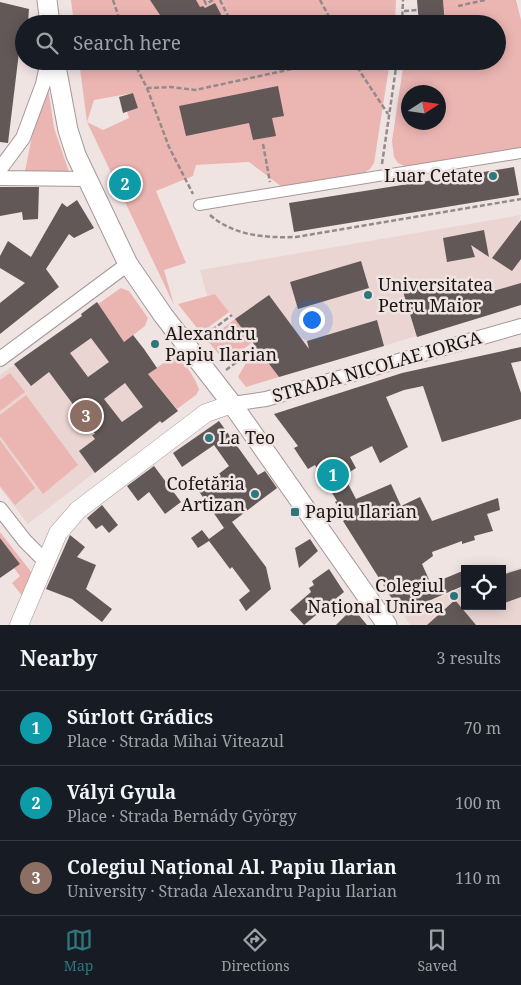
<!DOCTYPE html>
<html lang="en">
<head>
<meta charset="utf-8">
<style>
  :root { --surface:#171b24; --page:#20242c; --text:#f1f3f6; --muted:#9ea1a6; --line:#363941; --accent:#2e777d }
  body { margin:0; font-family:"Noto Serif",serif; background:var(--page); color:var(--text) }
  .controls { position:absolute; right:15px; bottom:15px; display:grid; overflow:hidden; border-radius:0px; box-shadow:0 2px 12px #0003 }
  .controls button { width:45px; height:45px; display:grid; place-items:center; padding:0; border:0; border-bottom:1px solid var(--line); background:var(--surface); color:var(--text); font:25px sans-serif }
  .compass { position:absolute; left:401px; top:85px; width:45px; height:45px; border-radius:50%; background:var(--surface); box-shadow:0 2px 12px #0003; rotate:78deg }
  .you { position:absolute; left:311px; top:319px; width:18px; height:18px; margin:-12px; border:4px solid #fff; border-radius:50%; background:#1a73e8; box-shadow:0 0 0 8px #1a73e833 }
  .badge { display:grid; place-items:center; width:32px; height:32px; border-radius:50%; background:var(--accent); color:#fff; font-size:16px; font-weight:700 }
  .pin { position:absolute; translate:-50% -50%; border:2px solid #fff; box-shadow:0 1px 5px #0006 }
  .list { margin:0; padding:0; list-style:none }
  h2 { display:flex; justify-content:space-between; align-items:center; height:65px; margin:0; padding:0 20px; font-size:21px }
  h2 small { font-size:16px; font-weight:400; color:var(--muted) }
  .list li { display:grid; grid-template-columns:32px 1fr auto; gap:15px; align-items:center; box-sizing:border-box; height:75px; padding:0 20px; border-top:1px solid var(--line) }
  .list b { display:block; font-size:19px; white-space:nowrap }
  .list p { margin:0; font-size:16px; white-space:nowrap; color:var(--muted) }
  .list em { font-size:16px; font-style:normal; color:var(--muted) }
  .icon { flex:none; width:28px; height:28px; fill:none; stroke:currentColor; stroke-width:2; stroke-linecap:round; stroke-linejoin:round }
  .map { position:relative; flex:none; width:521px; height:625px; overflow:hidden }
  .search { position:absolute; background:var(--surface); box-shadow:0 2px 12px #0003; left:15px; right:15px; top:15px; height:55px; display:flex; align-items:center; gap:12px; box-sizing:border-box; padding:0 18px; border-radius:28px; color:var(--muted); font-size:19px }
  .sheet { height:290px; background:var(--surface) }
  nav { display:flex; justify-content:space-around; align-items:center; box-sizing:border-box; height:70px; border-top:1px solid var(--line); background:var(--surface); font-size:14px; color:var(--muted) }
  nav a { display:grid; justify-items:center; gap:2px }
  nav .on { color:var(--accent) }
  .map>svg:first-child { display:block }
  .built { fill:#ead5d3 }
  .green { fill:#ebb5b2; fill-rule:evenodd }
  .building { fill:#635858; fill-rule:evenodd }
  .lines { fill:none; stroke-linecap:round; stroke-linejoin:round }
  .pedestrian-casing { stroke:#a39897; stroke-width:12 }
  .minor-casing { stroke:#a39897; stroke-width:16 }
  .tertiary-casing { stroke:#a39897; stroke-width:19 }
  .secondary-casing { stroke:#a39897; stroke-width:21 }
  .path { stroke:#938a8a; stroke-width:2.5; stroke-dasharray:5 2.5; stroke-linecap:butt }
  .pedestrian { stroke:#fff; stroke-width:10 }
  .minor { stroke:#fff; stroke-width:14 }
  .tertiary { stroke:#fff; stroke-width:18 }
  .secondary { stroke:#fff; stroke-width:19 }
  .poi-dot { fill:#2e777d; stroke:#f0e4e3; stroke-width:2 }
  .labels { text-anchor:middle; stroke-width:5; stroke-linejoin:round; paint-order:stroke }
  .poi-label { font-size:18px; fill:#1b1616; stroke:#f0e4e3; text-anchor:start }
  .street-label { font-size:18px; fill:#1b1616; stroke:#f0e4e3 }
</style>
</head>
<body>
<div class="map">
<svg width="521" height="625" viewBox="0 0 521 625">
  <rect width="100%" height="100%" fill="#f0e4e3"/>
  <path class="built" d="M521,215L517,226L521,228V305L279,377L215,294L207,296L200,270Z
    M97,302L124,342L133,335L157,368L148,374L178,411L162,423L160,422L28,524L0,488V375L82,316L81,315Z
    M521,567V625H410L403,614L465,586V606H502V573Z"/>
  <path class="green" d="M71,0H396L395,24H74Z
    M443,0H516L521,20V149L405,166L398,163L394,157L392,141L404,61H497V24H471L470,15L445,17ZM408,92H438V122H408Z
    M79,61H390L374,163L370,169L362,174L282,187L249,162L196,165L193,176L156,191L186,263L164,270L174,305L87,122ZM133,93L138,108L127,111L129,118L103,130L87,122L94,100Z
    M48,88L54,128L69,172L25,171L32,136Z
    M121,288L129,291L148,318L145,326L124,342L98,304Z
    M215,294L229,312L201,333L178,304Z
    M235,319L253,342L238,353L222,358L207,340Z
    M261,352L279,377L246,387L238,377L246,363Z
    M175,357C184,361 197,380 199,390L196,395L177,409L148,374L169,359Z
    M10,373L25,392L0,411V380Z
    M26,395L78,465L43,494L0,436V415Z
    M0,440L35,488L15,505L0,486Z
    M0,532L32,573L23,597L12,583L20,576L14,568L20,564L0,538Z"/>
  <path class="building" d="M150,0H196L200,7L203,6L205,8L215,3L226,24H166Z
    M417,0H443L445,24H419Z
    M0,2L29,9L28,24H24V44H20L8,143L0,142Z
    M278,86L284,116L272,118L276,136L253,140L249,123L186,136L179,106Z
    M133,93L138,108L123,113L119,97Z
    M514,167L519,195L294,232L289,203Z
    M0,187H39L38,219L23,220L22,212L0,216Z
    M77,200L94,228L74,238L69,234L46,269L59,287L0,334V303L25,283L0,268V256L8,241L31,257L62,203L67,207Z
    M521,220V259L512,271L492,258Z
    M484,230L489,257L471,245L475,257L447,262L443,238Z
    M361,261L369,288L298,309L290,282Z
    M422,279L427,293L452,286L453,290L483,281L486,293L521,283V305L417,337L401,285Z
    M269,295L309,349L307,341L377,320L384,346L279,377L235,319Z
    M97,302L124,342L133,335L144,349L157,368L148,374L178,411L162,423L160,421L95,473L79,451L95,439L92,435L95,434L49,372L31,386L14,364L82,316L81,314ZM91,338L109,362L88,377L70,353ZM125,383L143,407L122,422L104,399Z
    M521,347V361L511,363L521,393V419L442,442L423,386L404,390L386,397L408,447L380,463L372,446L350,457L356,468L344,476L356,499L391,484L401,506L420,497L432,521L498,498L500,510L487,514L493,531L474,536L475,540L462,544V541L432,552L433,556L422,564L431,584L465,570V585L401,613L343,521L346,519L335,502L337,501L315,465L308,469L294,448L298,446L274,414L402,373Z
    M219,421L258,475L265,471L277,488L224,528L198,490L229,466L214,445L182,467L173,453Z
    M154,466L181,502L165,514L149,492L138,501L127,486Z
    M102,505L118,525L109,533L102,525L96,529L87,518Z
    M232,522L266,567L271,589L246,611L239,600L250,591L232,567L230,569L209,541L198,548L191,538L202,530L209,539Z
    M70,535L85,547L77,557L96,565L86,589L112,609L102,622L72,599L46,589Z
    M0,538L20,564L0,578Z
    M310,539L318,551L299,568L295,548Z
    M329,569L344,592L304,625L290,610L311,592L309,588L314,585L312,581Z
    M521,569V597L502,604V575Z
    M455,600L476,625H427Z
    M353,608L367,625H336Z"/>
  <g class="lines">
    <defs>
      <path id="pedestrian" d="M199,205L521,153"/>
      <path id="minor" d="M0,169L23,138L43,84L48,61
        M0,178L87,179
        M0,359L128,264
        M232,404L266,399L521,326
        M0,509L25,541L45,561"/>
      <path id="tertiary" d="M19,625L58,533L78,510L206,413L232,404"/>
      <path id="secondary" d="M47,0L50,24
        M55,61L68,130L76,155L128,264L163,315L232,404L387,625"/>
    </defs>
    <use href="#pedestrian" class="pedestrian-casing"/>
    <use href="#minor" class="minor-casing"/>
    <use href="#tertiary" class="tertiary-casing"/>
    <use href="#secondary" class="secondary-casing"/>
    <path class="path" d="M113,0L121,24
      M204,0L206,4L213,0
      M220,0L232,24
      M320,0L333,24
      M458,6L485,0
      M404,11L418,10
      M402,24L403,0
      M133,61L147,88L171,87L195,90L329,61
      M353,61L388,114
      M147,88L169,147L193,194
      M263,144L270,182
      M382,164L397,61
      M210,215C234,236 266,238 296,237L521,199
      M200,339L232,315
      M226,370L257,347"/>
    <use href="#pedestrian" class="pedestrian"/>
    <use href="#minor" class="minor"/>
    <use href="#tertiary" class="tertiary"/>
    <use href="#secondary" class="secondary"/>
  </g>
  <g class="poi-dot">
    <circle cx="493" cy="176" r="5"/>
    <circle cx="368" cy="295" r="5"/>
    <circle cx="155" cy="344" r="5"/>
    <circle cx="209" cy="438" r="5"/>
    <circle cx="255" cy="494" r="5"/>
    <rect x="290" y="507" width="10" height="10" rx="2.5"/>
    <circle cx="454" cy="596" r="5"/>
  </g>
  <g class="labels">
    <g class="poi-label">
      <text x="483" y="182" text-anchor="end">Luar Cetate</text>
      <text x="378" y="291">Universitatea<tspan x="378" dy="21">Petru Maior</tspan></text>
      <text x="165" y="340">Alexandru<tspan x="165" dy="21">Papiu Ilarian</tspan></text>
      <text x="219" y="444">La Teo</text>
      <text x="245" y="490" text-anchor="end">Cofetăria<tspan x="245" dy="21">Artizan</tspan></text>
      <text x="305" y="518">Papiu Ilarian</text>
      <text x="444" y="592" text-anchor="end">Colegiul<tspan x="444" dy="21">Național Unirea</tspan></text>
    </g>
    <g class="street-label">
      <text transform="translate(377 367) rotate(-16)" y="6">STRADA NICOLAE IORGA</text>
    </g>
  </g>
</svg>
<div class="controls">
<button><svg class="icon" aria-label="locate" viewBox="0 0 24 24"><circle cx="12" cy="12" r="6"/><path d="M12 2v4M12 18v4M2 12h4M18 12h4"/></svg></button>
</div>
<svg class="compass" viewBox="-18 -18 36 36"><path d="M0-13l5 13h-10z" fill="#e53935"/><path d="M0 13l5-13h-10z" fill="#9ea1a6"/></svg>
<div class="you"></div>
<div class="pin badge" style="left:333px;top:475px;background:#0f9aa8">1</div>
<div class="pin badge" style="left:125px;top:184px;background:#0f9aa8">2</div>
<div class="pin badge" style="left:86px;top:416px;background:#8d6e63">3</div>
<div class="search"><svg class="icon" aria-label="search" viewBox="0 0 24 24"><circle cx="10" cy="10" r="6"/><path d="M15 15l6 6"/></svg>Search here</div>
</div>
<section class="sheet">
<h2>Nearby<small>3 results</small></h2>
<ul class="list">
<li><span class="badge" style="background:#0f9aa8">1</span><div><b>Súrlott Grádics</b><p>Place · Strada Mihai Viteazul</p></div><em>70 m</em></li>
<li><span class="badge" style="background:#0f9aa8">2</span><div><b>Vályi Gyula</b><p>Place · Strada Bernády György</p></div><em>100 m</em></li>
<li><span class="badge" style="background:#8d6e63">3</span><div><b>Colegiul Național Al. Papiu Ilarian</b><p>University · Strada Alexandru Papiu Ilarian</p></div><em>110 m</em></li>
</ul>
</section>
<nav>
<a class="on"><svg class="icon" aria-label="map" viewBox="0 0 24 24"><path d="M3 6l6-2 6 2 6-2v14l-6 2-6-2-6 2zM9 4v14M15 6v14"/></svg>Map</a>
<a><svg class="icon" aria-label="directions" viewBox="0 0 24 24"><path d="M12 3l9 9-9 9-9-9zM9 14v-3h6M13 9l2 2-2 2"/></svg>Directions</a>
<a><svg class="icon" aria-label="saved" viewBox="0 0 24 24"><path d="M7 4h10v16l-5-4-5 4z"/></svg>Saved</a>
</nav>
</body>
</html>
